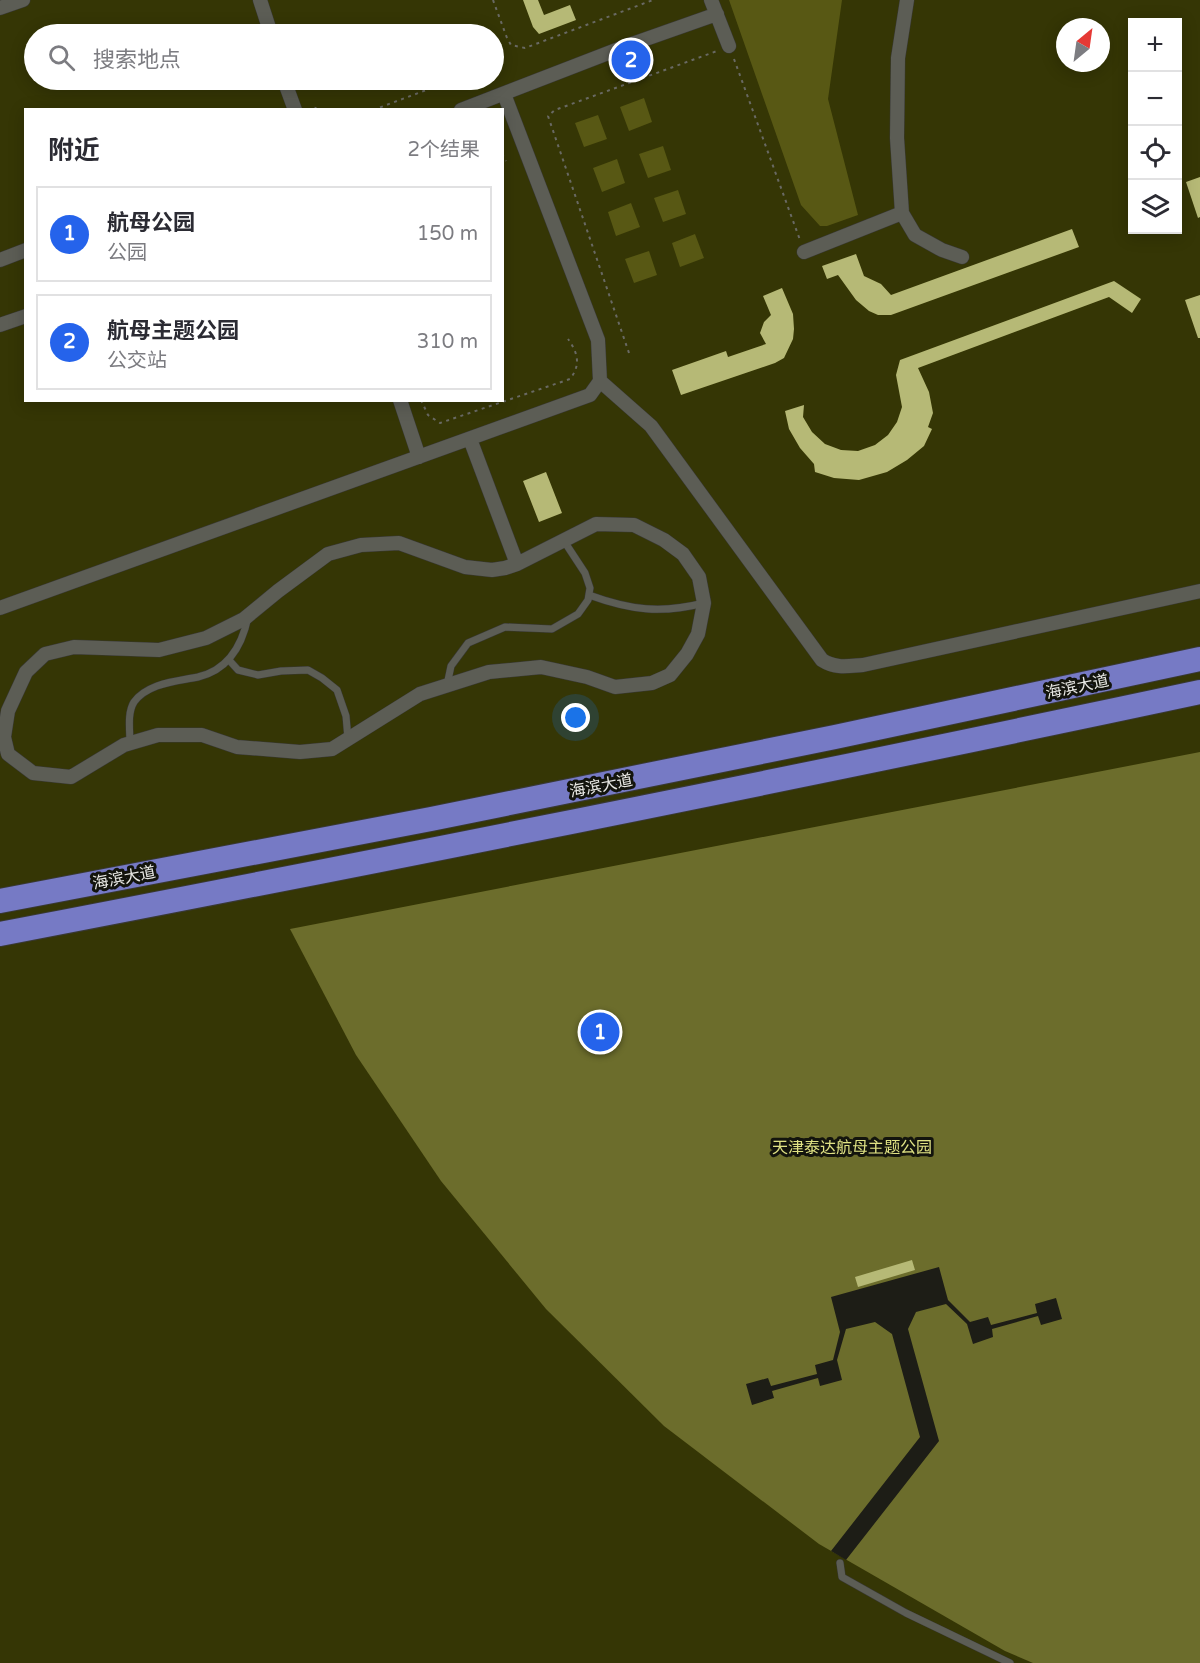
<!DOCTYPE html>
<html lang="zh">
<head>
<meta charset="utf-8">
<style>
  :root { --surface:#fff; --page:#f2f2f3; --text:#2b2b33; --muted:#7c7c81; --line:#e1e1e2; --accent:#2563eb }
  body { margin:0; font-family:"Varela Round","Noto Sans SC",sans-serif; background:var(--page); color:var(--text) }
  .controls { position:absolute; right:18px; top:18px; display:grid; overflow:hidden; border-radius:0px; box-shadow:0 3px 15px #0003 }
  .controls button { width:54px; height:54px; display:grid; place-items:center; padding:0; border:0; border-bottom:2px solid var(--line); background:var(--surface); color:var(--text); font:30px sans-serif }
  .compass { position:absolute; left:1056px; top:18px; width:54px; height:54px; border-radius:50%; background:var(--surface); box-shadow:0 3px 15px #0003; rotate:29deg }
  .you { position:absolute; left:576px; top:718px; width:21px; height:21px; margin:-15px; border:4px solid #fff; border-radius:50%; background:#1a73e8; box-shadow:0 0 0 9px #1a73e833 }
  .badge { display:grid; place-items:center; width:39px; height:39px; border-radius:50%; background:var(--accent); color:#fff; font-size:20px; font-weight:700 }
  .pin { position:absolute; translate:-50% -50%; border:3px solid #fff; box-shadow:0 2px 6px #0006 }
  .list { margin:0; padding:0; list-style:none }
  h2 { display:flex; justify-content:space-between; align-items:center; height:78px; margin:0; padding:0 24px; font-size:26px }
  h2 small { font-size:20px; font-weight:400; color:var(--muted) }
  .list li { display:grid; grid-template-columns:39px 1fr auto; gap:18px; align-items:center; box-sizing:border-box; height:96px; margin:0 12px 12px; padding:0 12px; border:2px solid var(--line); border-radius:0px }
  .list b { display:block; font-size:22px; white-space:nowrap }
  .list p { margin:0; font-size:20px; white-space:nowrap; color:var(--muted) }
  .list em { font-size:20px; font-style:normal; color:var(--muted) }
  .icon { flex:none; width:33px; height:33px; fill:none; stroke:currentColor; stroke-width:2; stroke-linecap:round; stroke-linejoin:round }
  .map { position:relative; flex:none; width:1200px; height:1663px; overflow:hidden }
  .search { position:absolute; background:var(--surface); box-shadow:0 3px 15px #0003; left:24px; top:24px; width:480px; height:66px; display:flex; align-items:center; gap:15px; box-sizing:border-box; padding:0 21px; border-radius:33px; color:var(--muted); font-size:22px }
  .panel { position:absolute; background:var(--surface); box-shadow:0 3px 15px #0003; left:24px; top:108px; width:480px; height:294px; border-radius:0px }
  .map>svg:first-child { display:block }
  .green { fill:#353605; fill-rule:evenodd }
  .forest { fill:#585814 }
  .water { fill:#6c6d2c }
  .pier { fill:#1d1d16 }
  .building { fill:#b6b976 }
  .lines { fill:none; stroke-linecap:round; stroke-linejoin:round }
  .service-casing { stroke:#383834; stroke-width:8 }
  .minor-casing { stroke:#383834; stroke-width:15 }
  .motorway-casing { stroke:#383834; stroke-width:26 }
  .path { stroke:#696963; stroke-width:2; stroke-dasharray:3 4.5; stroke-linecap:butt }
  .service { stroke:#5c5d55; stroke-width:7 }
  .minor { stroke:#5c5d55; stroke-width:14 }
  .motorway { stroke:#767ac5; stroke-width:24 }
  .labels { text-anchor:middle; stroke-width:6; stroke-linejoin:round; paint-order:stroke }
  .street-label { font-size:16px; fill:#e8e8e4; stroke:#13140d }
  .park-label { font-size:16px; fill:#e0e284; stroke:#13140d }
</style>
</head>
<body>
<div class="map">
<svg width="1200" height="1663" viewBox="0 0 1200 1663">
  <rect width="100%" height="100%" fill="#1d1d16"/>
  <path class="green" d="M0,0H1200V1663H0ZM1132,22H1178V230H1132ZM1065,27H1101V63H1065ZM34,34H494V80H34ZM26,110H502V400H26Z"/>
  <path class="forest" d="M729,0H842L828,99L858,215L827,226H820L801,205Z
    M644,98L652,122L629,131L620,107Z
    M598,115L607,139L584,147L575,123Z
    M663,146L671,170L648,178L639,154Z
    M617,159L625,183L602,192L593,168Z
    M678,190L686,214L663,222L654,198Z
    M631,203L640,227L616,236L608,212Z
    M695,234L704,258L680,267L672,243Z
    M649,251L657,275L634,283L625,259Z"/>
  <path class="water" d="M1200,752V1663H1033L1005,1651L819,1544L664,1426L546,1309L441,1181L356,1055L290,929Z"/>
  <path class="pier" d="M939,1267L948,1300L970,1322L988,1317L991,1325L1037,1313L1035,1304L1056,1298L1062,1319L1041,1325L1038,1316L992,1329L993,1337L973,1344L967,1324L946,1304L916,1312L908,1329L939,1441L846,1560L831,1551L920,1437L892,1334L875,1322L846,1329L837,1360L842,1380L820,1386L818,1378L772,1391L774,1398L752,1405L746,1384L768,1378L771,1386L817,1374L815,1365L833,1360L840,1332L831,1297Z"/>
  <path class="building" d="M523,0H538L544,15L570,5L576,20L539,34L533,27Z
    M1200,177V217L1198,218L1186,182Z
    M1072,229L1079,247L891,315H878L869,311L856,300L838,275L827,279L822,266L856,254L864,276L881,284L891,295Z
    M1114,281L1141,299L1132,313L1109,297L918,368L929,392L933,413L928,427L932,429L924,446L907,460L887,472L859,480L834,478L815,472L814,464L800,448L789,429L785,411L804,405L803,417L812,432L825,444L841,450L858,451L875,445L888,435L897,422L902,407L896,375L900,360Z
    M782,288L793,314L794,329L793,339L784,358L775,363L681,395L672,370L726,351L728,357L766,344L760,333L764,322L771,315L763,296Z
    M1200,295V338H1198L1185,300Z
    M546,472L562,513L539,522L523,481Z
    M912,1260L915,1270L858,1287L855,1277Z"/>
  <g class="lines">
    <defs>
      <path id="service" d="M589,595C630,610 661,614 704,603
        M229,660L238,670L258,675L281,671L308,670L322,678L337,690L346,716L348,739
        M447,685L451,666L468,643L505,627L552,629L578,614L588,600L590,588L585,573L564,541
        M130,743C130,731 127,713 134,702C139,695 149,689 157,686C171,681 183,680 198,677C228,670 242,646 248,617
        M840,1563L842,1577L906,1613L1010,1663"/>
      <path id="minor" d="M260,0L271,34
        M711,0L729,46
        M0,8L23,0
        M284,80L295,110
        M461,110L629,45L717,14
        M902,213L915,235L942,250L962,257
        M804,252L902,213L897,138L898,58L907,0
        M0,260L26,250
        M0,325L26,316
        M600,381L651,426L822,660C836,669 848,666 863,665L1200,591
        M400,400L419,457
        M470,439L517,564L596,524L634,525L664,540L683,554L699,577L704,603L698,634L687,654L670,675L652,683L615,687L587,677L541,667L489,672L420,694L332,749L300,752L237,747L202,735H158L124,745L71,777L33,773L8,754L4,737L8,711L26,672L45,654L74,647L159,650L206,638L244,619L278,591L328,554L361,545L399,543L465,567L492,570L505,568L517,564
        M0,608L590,395L600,381L598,340L504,94"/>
      <path id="motorway" d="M0,901L431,819L835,737L1200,659
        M0,934C401,857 801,777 1200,692"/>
    </defs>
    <use href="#service" class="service-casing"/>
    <use href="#minor" class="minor-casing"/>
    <use href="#motorway" class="motorway-casing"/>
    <path class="path" d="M493,0L507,38L511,45L525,48L653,0
      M734,59L800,240
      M315,110L316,106
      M373,110L453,80
      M502,154L506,161
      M629,353L548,116L555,110L717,51
      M421,400L428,415L440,423L570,379C581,365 578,353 568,339"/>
    <use href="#service" class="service"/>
    <use href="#minor" class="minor"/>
    <use href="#motorway" class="motorway"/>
  </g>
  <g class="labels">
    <g class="street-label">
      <text transform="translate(1077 686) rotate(-12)" y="6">海滨大道</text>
      <text transform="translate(601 785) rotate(-11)" y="6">海滨大道</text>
      <text transform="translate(124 877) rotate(-11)" y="6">海滨大道</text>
    </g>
    <g class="park-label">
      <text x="852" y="1153">天津泰达航母主题公园</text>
    </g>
  </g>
</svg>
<div class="controls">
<button>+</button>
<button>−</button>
<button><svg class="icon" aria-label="locate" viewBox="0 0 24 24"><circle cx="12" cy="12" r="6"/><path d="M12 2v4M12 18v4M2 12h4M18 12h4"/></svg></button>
<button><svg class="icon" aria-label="layers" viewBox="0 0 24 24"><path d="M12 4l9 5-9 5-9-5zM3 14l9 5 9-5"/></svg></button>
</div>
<svg class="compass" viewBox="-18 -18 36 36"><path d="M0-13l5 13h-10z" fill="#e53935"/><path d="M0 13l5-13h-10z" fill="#7c7c81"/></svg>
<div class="you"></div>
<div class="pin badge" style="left:600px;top:1032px">1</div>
<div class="pin badge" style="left:631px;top:60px">2</div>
<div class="search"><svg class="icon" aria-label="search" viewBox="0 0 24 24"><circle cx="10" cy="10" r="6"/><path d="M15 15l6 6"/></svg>搜索地点</div>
<section class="panel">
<h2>附近<small>2个结果</small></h2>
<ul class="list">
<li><span class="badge">1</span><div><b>航母公园</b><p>公园</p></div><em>150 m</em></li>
<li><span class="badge">2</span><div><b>航母主题公园</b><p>公交站</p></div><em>310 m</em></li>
</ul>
</section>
</div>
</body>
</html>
